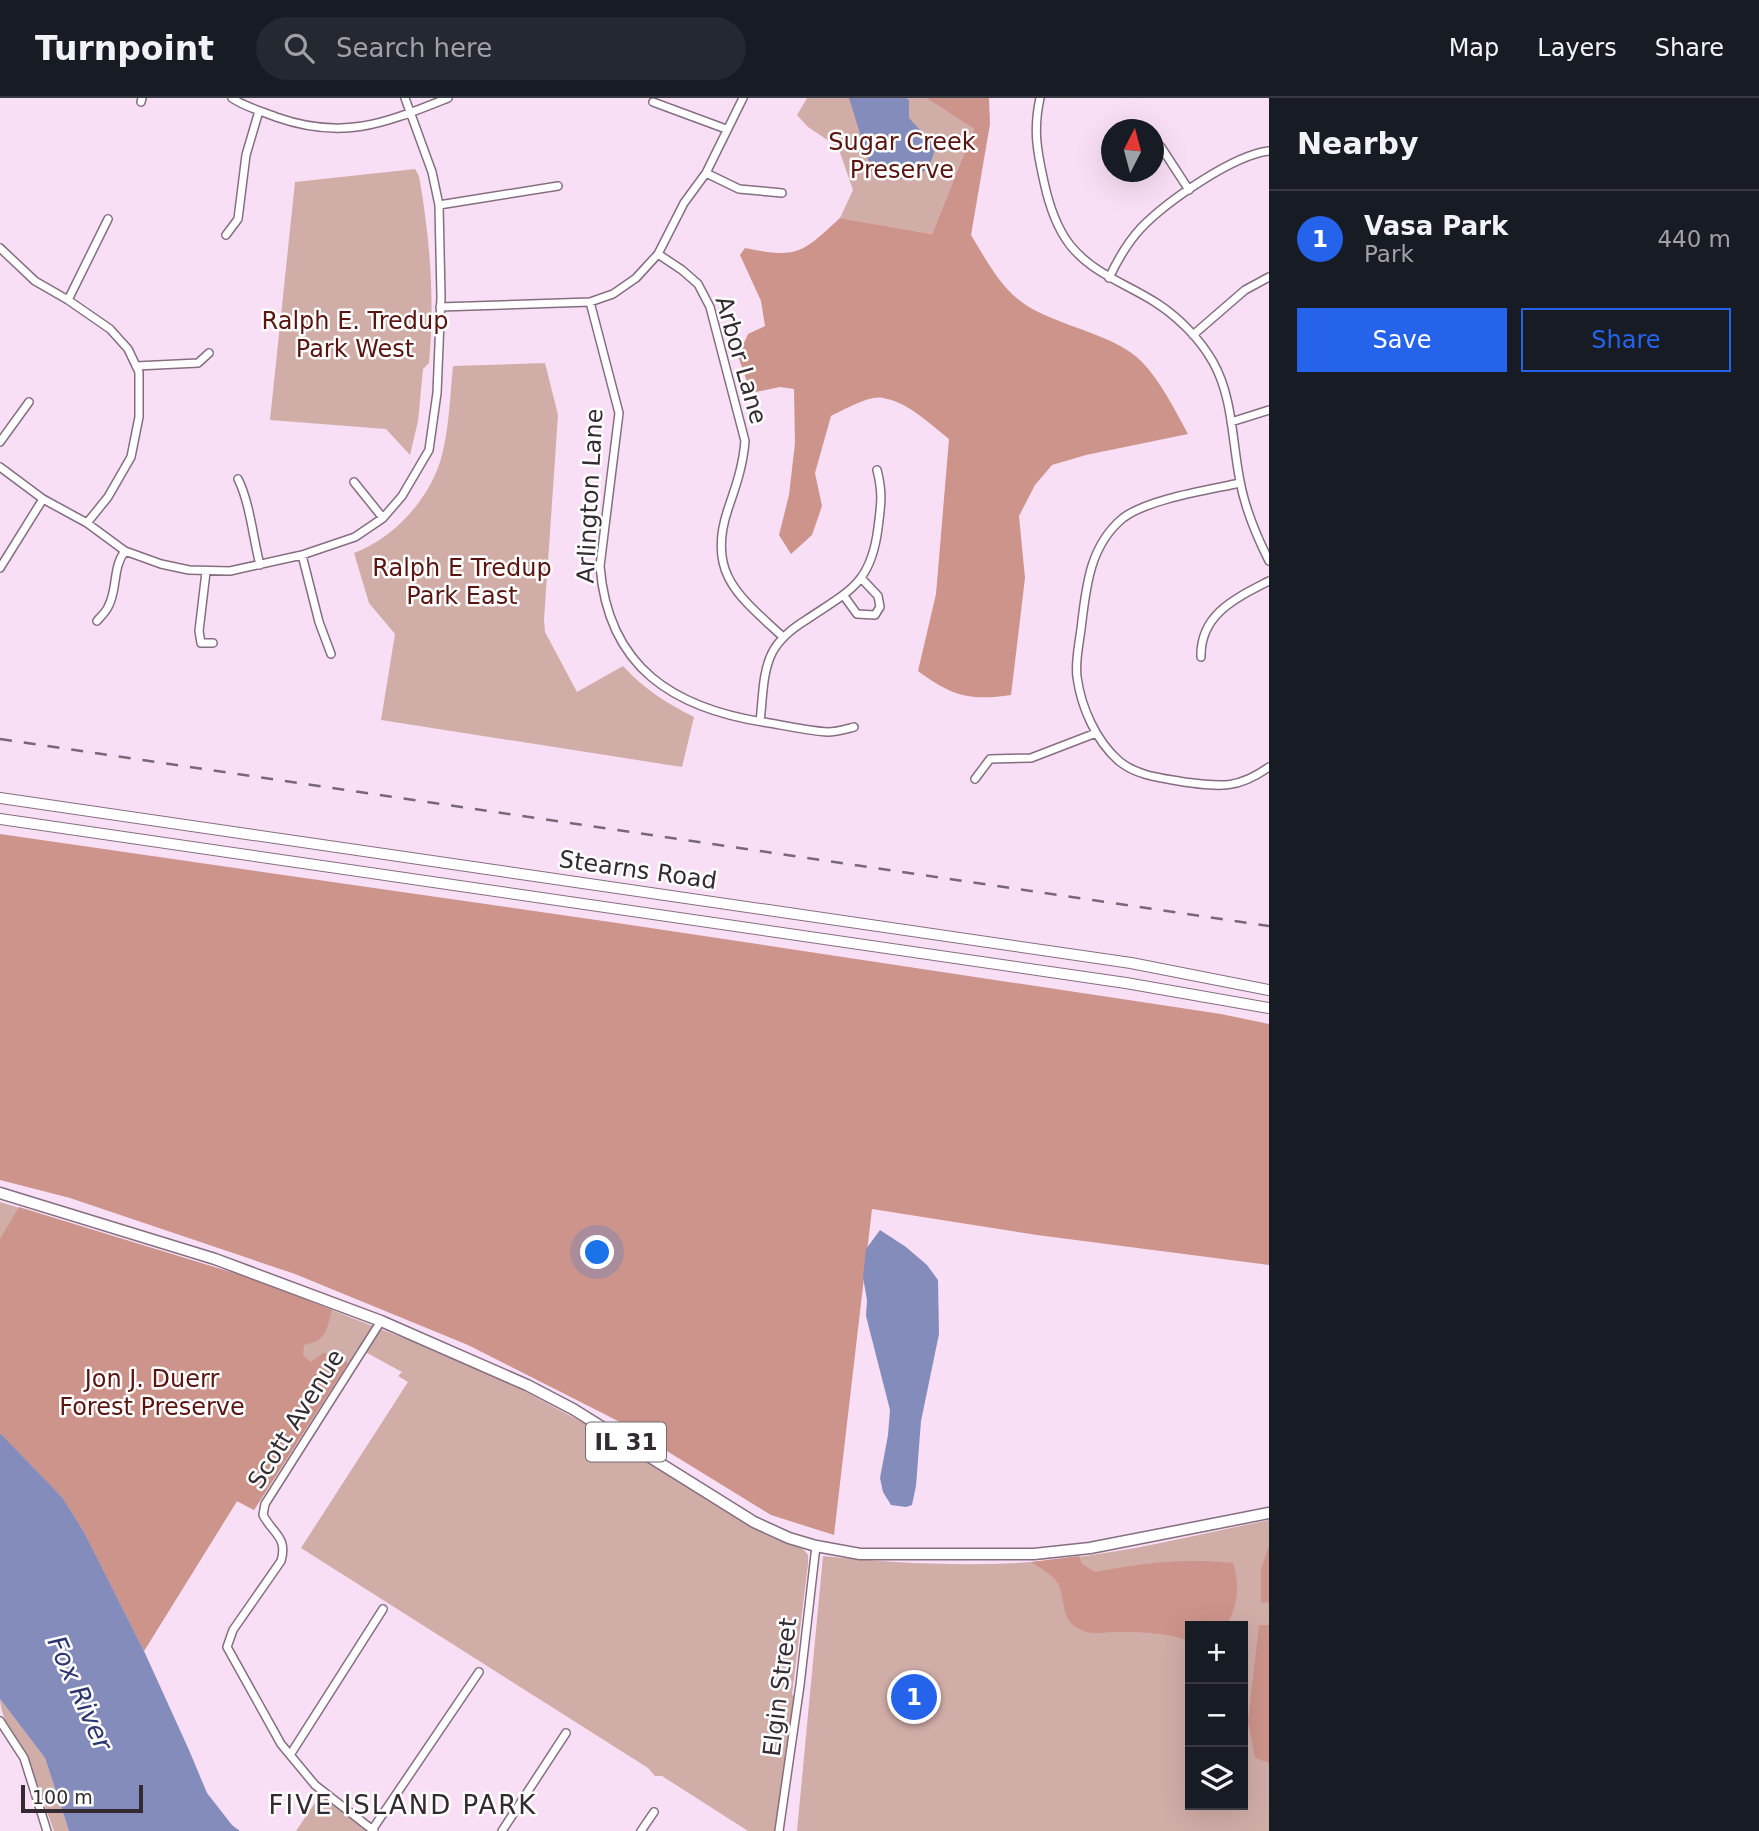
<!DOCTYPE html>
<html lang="en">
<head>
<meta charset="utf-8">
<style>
  :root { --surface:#171b24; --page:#242831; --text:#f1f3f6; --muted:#9ea1a6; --line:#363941; --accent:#2563eb }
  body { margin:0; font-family:"DejaVu Sans",sans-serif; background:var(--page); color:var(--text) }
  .controls { position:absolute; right:21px; bottom:21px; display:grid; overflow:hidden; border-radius:0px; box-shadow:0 7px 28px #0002 }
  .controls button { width:63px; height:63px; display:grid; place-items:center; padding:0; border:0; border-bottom:2px solid var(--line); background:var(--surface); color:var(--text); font:35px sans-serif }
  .compass { position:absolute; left:1101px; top:21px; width:63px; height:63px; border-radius:50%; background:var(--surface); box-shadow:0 7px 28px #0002; rotate:6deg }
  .scale { position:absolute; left:21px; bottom:18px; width:122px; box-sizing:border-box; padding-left:7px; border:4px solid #342a32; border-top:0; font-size:19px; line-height:24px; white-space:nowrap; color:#342a32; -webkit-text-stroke:5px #fff; paint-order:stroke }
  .you { position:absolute; left:598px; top:1155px; width:24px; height:24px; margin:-18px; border:5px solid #fff; border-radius:50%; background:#1a73e8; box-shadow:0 0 0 10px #1a73e833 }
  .badge { display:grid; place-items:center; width:46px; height:46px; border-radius:50%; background:var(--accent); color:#fff; font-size:23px; font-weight:700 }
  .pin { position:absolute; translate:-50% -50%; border:4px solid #fff; box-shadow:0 2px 7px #0006 }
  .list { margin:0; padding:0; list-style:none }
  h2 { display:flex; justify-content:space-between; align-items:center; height:91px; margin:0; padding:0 28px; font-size:30px }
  h2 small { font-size:23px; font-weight:400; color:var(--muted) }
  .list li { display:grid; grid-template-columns:46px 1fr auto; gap:21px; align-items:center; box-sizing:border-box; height:98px; padding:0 28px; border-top:2px solid var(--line) }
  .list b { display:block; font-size:26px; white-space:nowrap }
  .list p { margin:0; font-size:23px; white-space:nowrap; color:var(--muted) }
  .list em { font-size:23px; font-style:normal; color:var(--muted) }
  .actions { display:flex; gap:14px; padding:21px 28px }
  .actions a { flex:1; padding:16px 0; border:2px solid var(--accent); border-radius:0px; text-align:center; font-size:24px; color:var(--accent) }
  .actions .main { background:var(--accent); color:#fff }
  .icon { flex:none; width:38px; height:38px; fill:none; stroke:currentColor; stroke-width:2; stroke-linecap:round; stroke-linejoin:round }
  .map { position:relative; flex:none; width:1269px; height:1733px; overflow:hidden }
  header { display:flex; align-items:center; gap:42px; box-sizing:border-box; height:98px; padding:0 35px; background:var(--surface); border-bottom:2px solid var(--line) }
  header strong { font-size:33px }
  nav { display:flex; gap:38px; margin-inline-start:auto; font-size:24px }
  .search { width:490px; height:63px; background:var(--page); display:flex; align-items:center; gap:18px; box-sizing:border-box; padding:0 24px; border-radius:38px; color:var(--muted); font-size:26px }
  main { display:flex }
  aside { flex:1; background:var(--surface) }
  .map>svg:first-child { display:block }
  .green { fill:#d1ada8; fill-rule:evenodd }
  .forest { fill:#cd948b }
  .water { fill:#838cbb }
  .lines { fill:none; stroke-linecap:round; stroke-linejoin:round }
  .street-casing { stroke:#856e81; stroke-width:10 }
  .secondary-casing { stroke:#856e81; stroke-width:12 }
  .primary-casing { stroke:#856e81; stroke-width:13 }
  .street { stroke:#fff; stroke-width:7 }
  .secondary { stroke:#fff; stroke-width:10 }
  .primary { stroke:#fff; stroke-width:10 }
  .rail { stroke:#786875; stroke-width:2.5; stroke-dasharray:12 12; stroke-linecap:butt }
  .labels { text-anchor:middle; stroke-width:5; stroke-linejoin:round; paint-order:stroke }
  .shield { fill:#fff; stroke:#716a70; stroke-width:2 }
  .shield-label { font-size:23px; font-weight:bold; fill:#342a32 }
  .park-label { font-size:24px; fill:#5a1511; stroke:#fff }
  .street-label { font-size:24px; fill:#342a32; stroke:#fff }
  .water-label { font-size:26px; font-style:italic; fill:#2f3570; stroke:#fff }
  .neighbourhood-label { font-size:26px; letter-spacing:2px; fill:#342a32; stroke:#fff }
</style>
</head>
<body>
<header>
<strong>Turnpoint</strong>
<div class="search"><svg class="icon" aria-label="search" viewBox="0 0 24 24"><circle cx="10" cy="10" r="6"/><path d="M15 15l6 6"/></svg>Search here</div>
<nav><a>Map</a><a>Layers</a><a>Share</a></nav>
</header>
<main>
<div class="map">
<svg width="1269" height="1733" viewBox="0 0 1269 1733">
  <rect width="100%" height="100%" fill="#f9dff5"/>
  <path class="green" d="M807,0H926L974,31L932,136L840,120L853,92L838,49L808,29L797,17Z
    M415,71L419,78C430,140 435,202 429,265L423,271L418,323L410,357L386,331L270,322L295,84Z
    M545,265L558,317L544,522L545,534L577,594L623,568C644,591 666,605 694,619L682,669L381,622L395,536L369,505L354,455C392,441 427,404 440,364C449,335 450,298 453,268Z
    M0,1104L250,1180L411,1243L515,1288L591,1329L769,1437L803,1451L808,1457V1466L792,1597L796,1599L779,1733H748L662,1678H655L648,1670L301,1450L408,1284L398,1278L402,1274L358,1250L254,1412L237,1403L144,1553L84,1434L62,1399L0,1335Z
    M1269,1422V1733H797L823,1458C892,1465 963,1469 1032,1464C1112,1458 1191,1438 1269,1422ZM1190,1528H1243V1707H1190Z
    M0,1601L45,1660L69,1733H54C47,1714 40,1695 32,1676C23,1655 0,1621 0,1601Z
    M321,1696L366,1733H296Z"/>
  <path class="forest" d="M926,0H989L990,26L971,137C986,161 999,188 1023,205C1055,228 1114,235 1142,264C1161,284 1175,312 1188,336L1086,357L1052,367L1035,387L1019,418L1025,480L1011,597C969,603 952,598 918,573L936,496L949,341C930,326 908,304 883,300C869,297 844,312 831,318L815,375L822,408L812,437L791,456L779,437L789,397L795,345L794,291L780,289L751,295L738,258L748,236L765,228L761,203L740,157L745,150C798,161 802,155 840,120L932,136L974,31Z
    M0,736L624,826L1221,916L1269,926V1167L1037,1137L872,1111L834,1437L771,1417L618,1323L468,1247L295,1176L70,1100L0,1082Z
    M19,1109L250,1180L332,1212C326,1233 327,1242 304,1247L303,1257L311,1264L323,1255L335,1257L348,1265L254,1412L237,1403L144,1553L84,1434L62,1399L0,1335V1141Z
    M1269,1448V1504L1261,1505V1471Z
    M1079,1458L1082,1466L1095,1474C1140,1465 1187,1460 1233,1465C1240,1487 1238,1508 1226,1528H1190V1545C1176,1534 1135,1534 1116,1534C1104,1534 1091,1538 1079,1531C1059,1521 1067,1501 1057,1484C1051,1476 1040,1470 1031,1464Z
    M1259,1527H1269V1665L1255,1660L1248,1624Z"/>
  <path class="water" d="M849,0H906L909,2V20L935,48C931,83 907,81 878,82L872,74Z
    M880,1132L906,1149L927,1167L938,1182L939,1236L921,1323L916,1388L912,1407L906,1409L891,1407L883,1394L880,1380L888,1337L890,1312L866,1218L867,1202L863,1179L866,1151Z
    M0,1335L62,1399L84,1434L144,1553L189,1652L207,1695L232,1727L240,1733H69L45,1660L0,1601Z"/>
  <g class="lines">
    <defs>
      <path id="street" d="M232,0C245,9 261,13 276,19C344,43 385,25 448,0
        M1040,0C1033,32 1037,53 1044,84C1049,107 1056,129 1070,147C1094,177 1128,186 1158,206C1179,220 1200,241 1213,264C1233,299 1232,344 1240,383C1245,411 1256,437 1269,463
        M141,4L142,0
        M653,4L726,31
        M1161,49L1189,92
        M706,75L739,91L782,95
        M439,107L558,88
        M226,137L238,121L246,57L259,13
        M0,150L35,183L68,202L110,231L128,251L139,274V319L131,359L108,399L87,425
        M658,156L682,172L698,186L710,209L745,343C743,368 736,388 728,411C706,476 740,499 783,539
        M1109,180C1117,163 1128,144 1141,130C1166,104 1233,57 1269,53
        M68,202L108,121
        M590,204L619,315L600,468C608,570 674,611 769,625C788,628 809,633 828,634C836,634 846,631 854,629
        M440,209L590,204L613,196L636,180L658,156L684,105L706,75L743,0
        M1193,237L1245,192L1269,179
        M136,268L198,265L209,255
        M1231,324L1269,312
        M0,344L29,304
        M0,369L43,401L87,425L125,453L161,466L189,472L230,473L302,457L355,439L383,420L402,398L429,352L437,295L441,199L439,107L432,74L405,0
        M238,381C250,405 253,440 260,467
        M354,384L383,420
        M1240,385C1208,392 1148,401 1123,420C1089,448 1086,490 1081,531C1079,547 1075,563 1077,579C1081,609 1096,643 1119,663C1137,678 1162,680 1184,684C1221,689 1238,691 1269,669
        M302,457L319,524L331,556
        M0,470L43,401
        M206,474L199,533L201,545H213
        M844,498L857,516L875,517L880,509L878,498L862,481
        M97,523C100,519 106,514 108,509C118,491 112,470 125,453
        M1201,559C1200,516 1236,500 1269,483
        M760,623C763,601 762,575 772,555C779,541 793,530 806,522C849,493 871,486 878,430C881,407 883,395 877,372
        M975,681L990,661L1031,660L1096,635
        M0,1623L24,1660L47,1733
        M290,1657L383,1511
        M372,1732L479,1574
        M374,1733L315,1687L281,1646L227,1549L233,1532L281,1463C288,1439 273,1436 263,1417L265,1406L381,1223
        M502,1733L566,1635
        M641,1733L654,1714
        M779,1733L800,1587L816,1448"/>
      <path id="secondary" d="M0,700L1131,865L1269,892
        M0,721L1126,885L1269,910"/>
      <path id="primary" d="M0,1095L215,1161L381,1223L527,1287L573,1311L754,1424L789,1440L816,1448L860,1456H1034L1090,1450L1269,1415"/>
    </defs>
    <use href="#street" class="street-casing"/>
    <use href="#secondary" class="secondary-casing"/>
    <use href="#primary" class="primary-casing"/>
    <use href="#street" class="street"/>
    <use href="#secondary" class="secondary"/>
    <use href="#primary" class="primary"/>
    <path class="rail" d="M0,641L1269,828"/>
  </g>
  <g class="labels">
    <rect class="shield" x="586" y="1324.5" width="80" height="39" rx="5"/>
    <g class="shield-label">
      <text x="626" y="1352">IL 31</text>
    </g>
    <g class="park-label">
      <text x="902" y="52">Sugar Creek<tspan x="902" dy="28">Preserve</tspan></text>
      <text x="355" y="231">Ralph E. Tredup<tspan x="355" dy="28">Park West</tspan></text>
      <text x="462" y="478">Ralph E Tredup<tspan x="462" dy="28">Park East</tspan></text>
      <text x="152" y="1289">Jon J. Duerr<tspan x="152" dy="28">Forest Preserve</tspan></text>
    </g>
    <g class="street-label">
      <text transform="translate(741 262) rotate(74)" y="8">Arbor Lane</text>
      <text transform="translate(590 398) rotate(-87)" y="8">Arlington Lane</text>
      <text transform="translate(638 772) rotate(8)" y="8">Stearns Road</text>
      <text transform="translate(296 1321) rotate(-58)" y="8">Scott Avenue</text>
      <text transform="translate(780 1589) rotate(-83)" y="8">Elgin Street</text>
    </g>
    <g class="water-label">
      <text transform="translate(80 1595) rotate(66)" y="9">Fox River</text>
    </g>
    <g class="neighbourhood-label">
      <text x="403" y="1716">FIVE ISLAND PARK</text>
    </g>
  </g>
</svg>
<div class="controls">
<button>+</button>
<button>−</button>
<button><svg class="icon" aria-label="layers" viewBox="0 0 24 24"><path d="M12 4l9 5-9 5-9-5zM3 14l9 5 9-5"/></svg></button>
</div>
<svg class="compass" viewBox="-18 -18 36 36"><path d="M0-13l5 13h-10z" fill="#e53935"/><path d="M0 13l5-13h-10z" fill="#9ea1a6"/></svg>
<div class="scale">100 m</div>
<div class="you"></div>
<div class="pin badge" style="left:914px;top:1599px">1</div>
</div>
<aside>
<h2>Nearby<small></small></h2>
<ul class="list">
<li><span class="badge">1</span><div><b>Vasa Park</b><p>Park</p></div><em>440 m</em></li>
</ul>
<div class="actions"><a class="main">Save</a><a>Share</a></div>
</aside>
</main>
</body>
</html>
